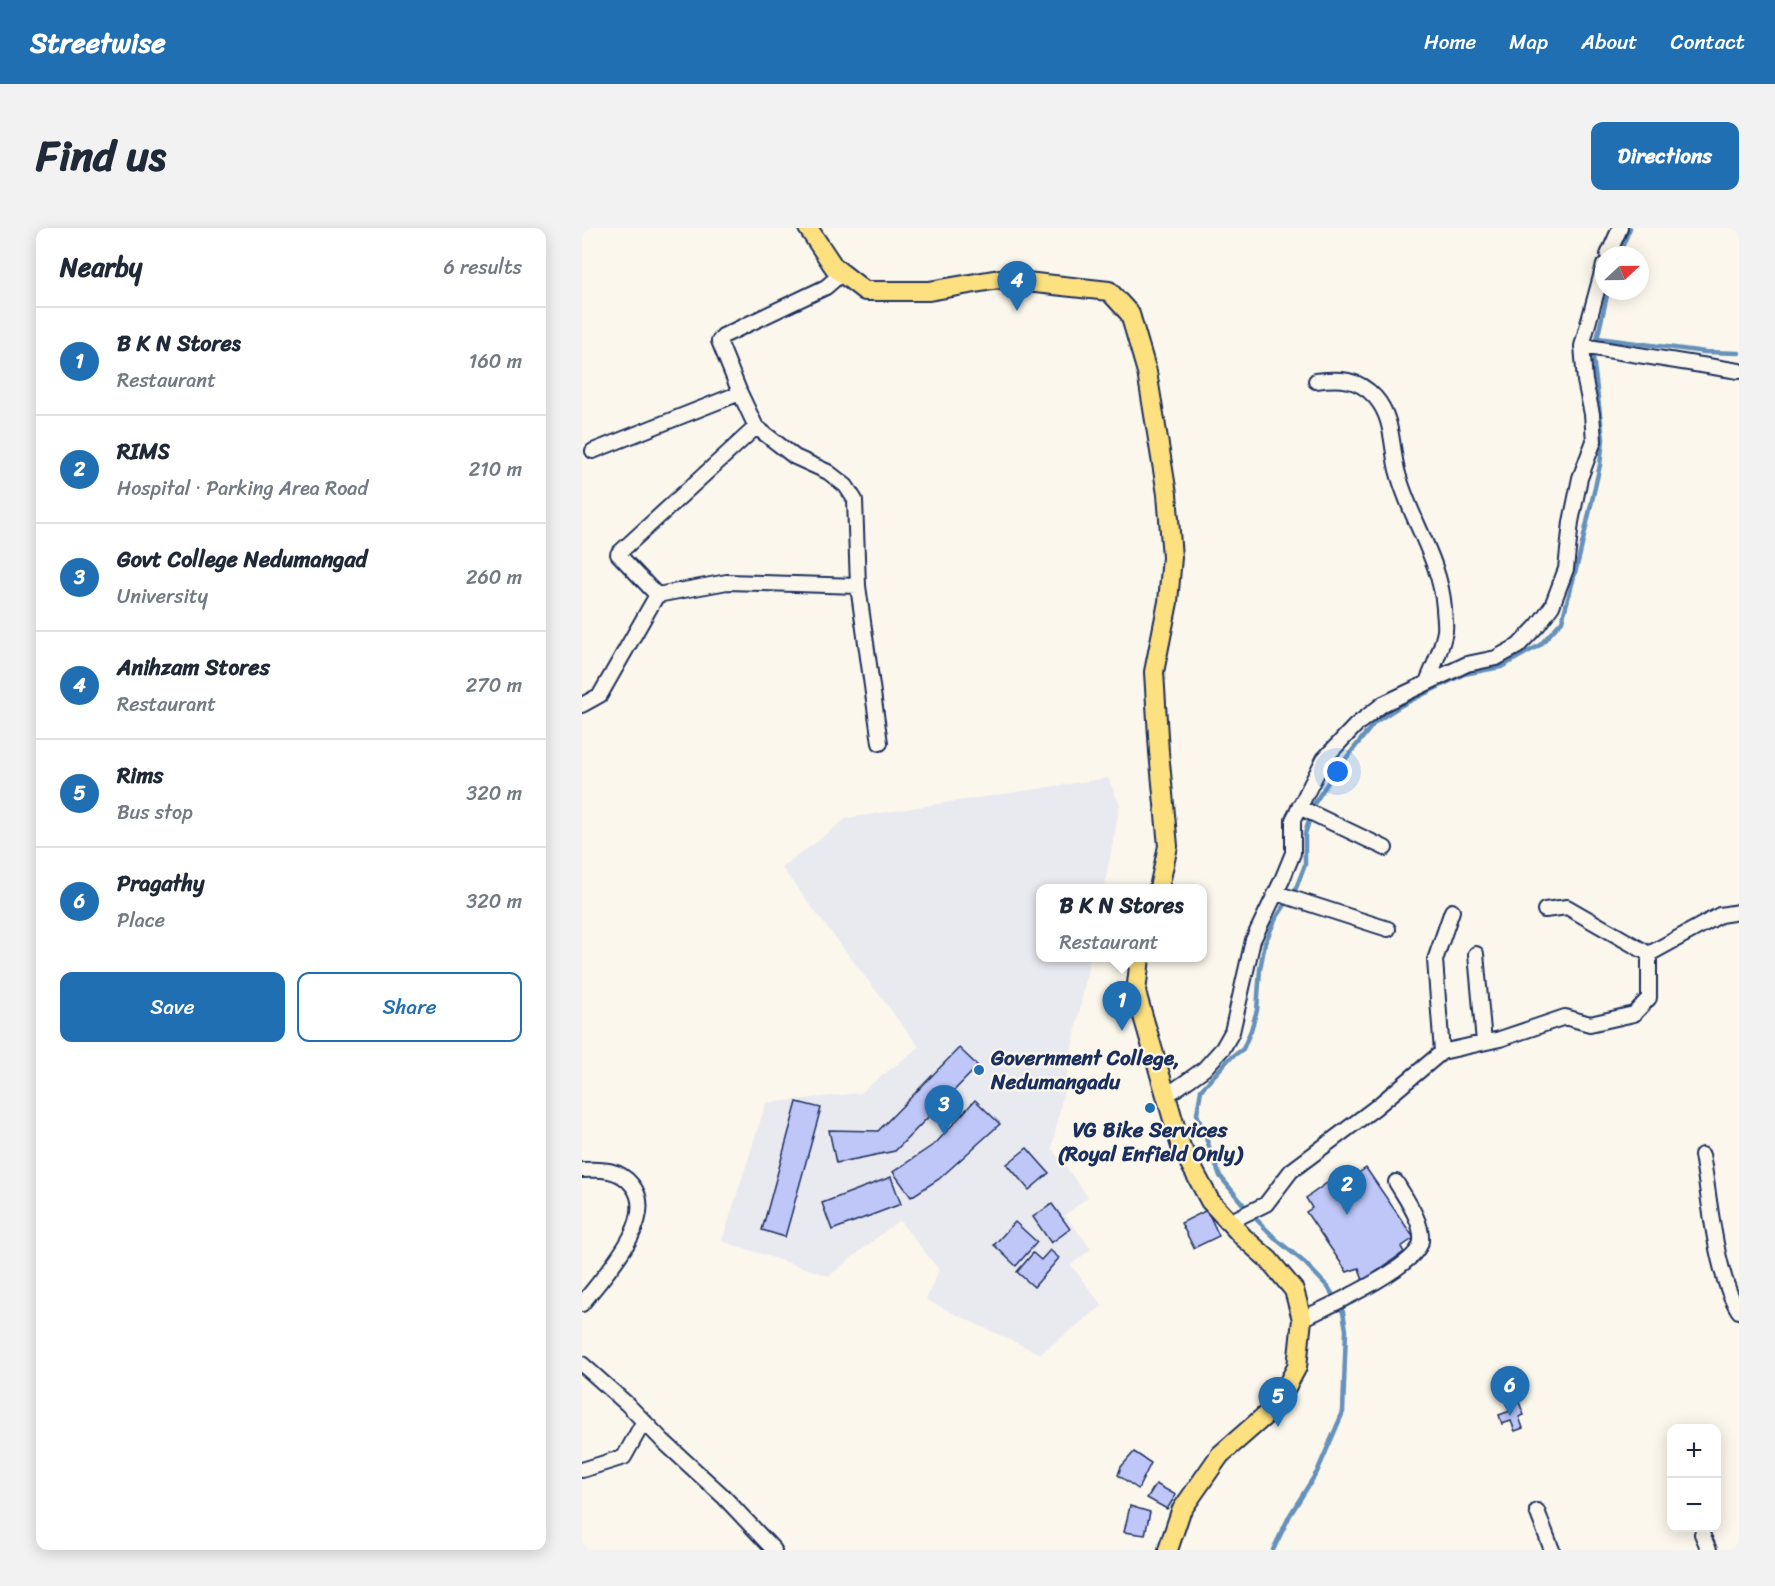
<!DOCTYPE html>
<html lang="en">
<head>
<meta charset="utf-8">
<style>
  :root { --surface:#fff; --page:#f2f2f3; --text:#1f2937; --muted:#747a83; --line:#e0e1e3; --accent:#1f6fb2 }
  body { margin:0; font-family:Sriracha,sans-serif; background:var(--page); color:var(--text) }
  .controls { position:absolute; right:18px; bottom:18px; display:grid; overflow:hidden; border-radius:12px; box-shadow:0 3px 15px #0003 }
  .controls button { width:54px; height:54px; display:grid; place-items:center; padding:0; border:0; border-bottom:2px solid var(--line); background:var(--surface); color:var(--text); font:30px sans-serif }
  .compass { position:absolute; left:1013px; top:18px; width:54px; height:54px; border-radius:50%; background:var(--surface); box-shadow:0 3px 15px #0003; rotate:68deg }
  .you { position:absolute; left:756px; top:544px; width:21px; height:21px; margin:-15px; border:4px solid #fff; border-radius:50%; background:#1a73e8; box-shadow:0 0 0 9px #1a73e833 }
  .badge { display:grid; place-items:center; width:39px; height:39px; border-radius:50%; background:var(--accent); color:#fff; font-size:20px; font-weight:700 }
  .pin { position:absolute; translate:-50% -50px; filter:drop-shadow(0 2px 3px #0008) }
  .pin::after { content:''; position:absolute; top:32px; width:21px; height:18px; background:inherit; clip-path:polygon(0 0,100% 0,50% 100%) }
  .popup { position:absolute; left:454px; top:656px; width:171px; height:78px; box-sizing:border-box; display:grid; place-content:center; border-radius:12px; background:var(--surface); filter:drop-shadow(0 2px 4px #0005); font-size:20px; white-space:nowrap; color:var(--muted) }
  .popup b { font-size:22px; color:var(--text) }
  .popup::after { content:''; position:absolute; left:50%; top:100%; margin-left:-12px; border:12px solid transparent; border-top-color:var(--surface) }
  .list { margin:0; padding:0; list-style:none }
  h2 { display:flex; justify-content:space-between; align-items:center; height:78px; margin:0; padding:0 24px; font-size:26px }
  h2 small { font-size:20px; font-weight:400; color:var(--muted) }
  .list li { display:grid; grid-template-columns:39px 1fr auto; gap:18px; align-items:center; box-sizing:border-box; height:108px; padding:0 24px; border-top:2px solid var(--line) }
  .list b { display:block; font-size:22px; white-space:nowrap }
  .list p { margin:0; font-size:20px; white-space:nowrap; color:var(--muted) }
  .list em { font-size:20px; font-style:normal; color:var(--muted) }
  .actions { display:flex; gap:12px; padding:18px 24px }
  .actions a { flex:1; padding:14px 0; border:2px solid var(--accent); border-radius:12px; text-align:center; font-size:21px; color:var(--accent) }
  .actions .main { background:var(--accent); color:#fff }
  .map { position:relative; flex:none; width:1157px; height:1322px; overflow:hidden; border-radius:12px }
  header { display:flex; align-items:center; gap:36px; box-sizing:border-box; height:84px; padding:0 30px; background:var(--accent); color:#fff }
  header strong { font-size:28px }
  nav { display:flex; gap:33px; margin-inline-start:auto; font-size:21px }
  .intro { display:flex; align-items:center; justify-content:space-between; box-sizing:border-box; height:144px; padding:0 36px }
  h1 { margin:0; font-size:42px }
  .button { padding:15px 27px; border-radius:12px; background:var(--accent); color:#fff; font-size:21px; font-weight:700 }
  main { display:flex; gap:36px; padding:0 36px }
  aside { flex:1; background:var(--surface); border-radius:12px; box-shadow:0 3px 15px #0003 }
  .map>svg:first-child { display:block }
  .built { fill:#e9e9f0 }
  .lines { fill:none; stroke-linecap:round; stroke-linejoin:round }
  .stream { stroke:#6591ba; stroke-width:4.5 }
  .building { fill:#bfc7f8; stroke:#1b2f5e; stroke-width:1.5 }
  .minor-casing { stroke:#1b2f5e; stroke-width:18 }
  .major-casing { stroke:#1b2f5e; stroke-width:22 }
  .minor { stroke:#fbf7ec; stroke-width:14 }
  .major { stroke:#fde080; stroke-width:18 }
  .poi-dot { fill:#1f6fb2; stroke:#fbf7ec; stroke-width:2 }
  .labels { text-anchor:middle; stroke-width:4.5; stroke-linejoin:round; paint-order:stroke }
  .poi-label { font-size:21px; font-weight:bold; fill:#1b2f5e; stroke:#fbf7ec; text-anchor:start }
</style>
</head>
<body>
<header>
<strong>Streetwise</strong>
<nav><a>Home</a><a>Map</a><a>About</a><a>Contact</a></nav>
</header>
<div class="intro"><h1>Find us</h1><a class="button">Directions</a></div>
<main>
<aside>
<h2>Nearby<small>6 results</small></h2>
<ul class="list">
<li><span class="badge">1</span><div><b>B K N Stores</b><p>Restaurant</p></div><em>160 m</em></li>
<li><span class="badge">2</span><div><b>RIMS</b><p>Hospital · Parking Area Road</p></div><em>210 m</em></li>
<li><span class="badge">3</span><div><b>Govt College Nedumangad</b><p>University</p></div><em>260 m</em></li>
<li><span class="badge">4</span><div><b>Anihzam Stores</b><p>Restaurant</p></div><em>270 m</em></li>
<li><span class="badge">5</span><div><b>Rims</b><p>Bus stop</p></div><em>320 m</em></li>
<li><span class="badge">6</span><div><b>Pragathy</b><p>Place</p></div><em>320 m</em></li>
</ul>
<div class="actions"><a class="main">Save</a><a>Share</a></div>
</aside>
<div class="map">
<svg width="1157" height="1322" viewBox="0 0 1157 1322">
  <rect width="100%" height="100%" fill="#fbf7ec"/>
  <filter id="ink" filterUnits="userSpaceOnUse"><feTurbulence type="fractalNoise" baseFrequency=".0167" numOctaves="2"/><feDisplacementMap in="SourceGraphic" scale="12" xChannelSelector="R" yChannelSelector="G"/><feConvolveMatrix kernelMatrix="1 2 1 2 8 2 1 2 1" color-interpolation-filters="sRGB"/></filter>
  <g filter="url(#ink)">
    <path class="built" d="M526,550L538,577L522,660H459V730H508L470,921L506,969L483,987L509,1021L489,1037L520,1078L458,1126L344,1072L357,1042L317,992L247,1048L140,1013L184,875L278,865L337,819L200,640L265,590Z"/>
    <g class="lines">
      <path class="stream" d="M1037,27L1048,0
        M1016,110L1123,124L1157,125
        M691,1322L708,1287L735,1244L761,1184L764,1102L761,1084L746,1059L723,1035L695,1012L669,986L638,948L615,886L619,862L647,831L661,821L669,802L675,782L678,741L683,715L693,692L714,660L723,637V606L732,576L750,548L793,494L818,478L882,446L919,439L958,417L980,393L997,330L1018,237L1021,211L1011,129L1026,63"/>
    </g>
    <path class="building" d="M377,820L396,838L313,923L254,935L247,902L296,903Z
      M393,872L418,896L357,951L329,969L311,944L354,915Z
      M215,874L239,880L203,1009L180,1002Z
      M445,920L467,945L447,962L425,936Z
      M766,940L772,948L784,940L832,1010L819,1019L822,1024L781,1053L777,1040L765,1044L724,984L730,980L724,970Z
      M309,949L319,976L250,1002L240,975Z
      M470,976L488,1001L469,1015L451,989Z
      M625,982L637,1008L612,1020L599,995Z
      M433,994L455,1014L434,1038L412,1017Z
      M468,1022L477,1030L452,1059L435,1044L451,1025L459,1032Z
      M937,1174L942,1187L937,1189L941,1200L933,1203L929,1193L920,1196L917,1187L928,1183L926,1178Z
      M552,1224L569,1235L556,1261L536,1247L539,1239Z
      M574,1256L594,1267L585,1281L565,1270Z
      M548,1278L568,1284L563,1307L542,1304Z"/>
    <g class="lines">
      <defs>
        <path id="minor" d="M1026,27L1038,0
          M1000,118L1157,143
          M734,153C757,150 776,150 793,169C811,189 809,216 815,242C827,290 858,330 862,380C862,387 864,395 863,403C860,421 852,437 845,454
          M158,165L174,199L213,229L246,244L264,258L273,272L276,358L298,515
          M174,199L36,326L75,367L145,354L276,358
          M11,223L158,165L137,113L141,108L244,59L260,45
          M0,477L18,467L75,367
          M717,579L803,620
          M694,665L806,701
          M963,682L985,679L1067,726
          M894,726L902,814
          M860,824L853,732L870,683
          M584,868L622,841L641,820L650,804L671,712L700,652L711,625V592L742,531L774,497L801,476L885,436L914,430L936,418L956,397L970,378L984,341L989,294L998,250L1012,213L1010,186L1003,153L1000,118L1022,37
          M1120,927C1128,970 1133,1047 1157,1083
          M0,942C19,941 38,941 50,957C78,991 20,1049 0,1076
          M647,994L684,976L709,943L793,880L860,824L918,811L983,789L1008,796L1052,786L1067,770V726L1138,687L1157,684
          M720,1091C743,1080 837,1038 839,1013C841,994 824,971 814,954
          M0,1136L45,1176L81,1213L141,1268L192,1322
          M0,1242L42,1229L62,1193
          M955,1283L970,1322
          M1120,1306L1127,1322"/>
        <path id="major" d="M226,0L252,39L283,63H347L417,51L527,63L548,86L565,144L585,266L590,329L586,374L572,444L577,524L586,618L577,660
          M558,730L554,764L599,919L628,973L661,1009L687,1032L712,1062L720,1091L715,1139L694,1178L638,1227L599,1283L586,1322"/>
      </defs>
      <use href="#minor" class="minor-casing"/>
      <use href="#major" class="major-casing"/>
      <use href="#minor" class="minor"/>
      <use href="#major" class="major"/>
    </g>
  </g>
  <g class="poi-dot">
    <circle cx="397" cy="842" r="6"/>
    <circle cx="568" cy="880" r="6"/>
  </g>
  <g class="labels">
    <g class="poi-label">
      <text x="409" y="837">Government College,<tspan x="409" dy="24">Nedumangadu</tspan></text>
      <text x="568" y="909" text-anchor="middle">VG Bike Services<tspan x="568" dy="24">(Royal Enfield Only)</tspan></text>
    </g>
  </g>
</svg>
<div class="controls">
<button>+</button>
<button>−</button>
</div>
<svg class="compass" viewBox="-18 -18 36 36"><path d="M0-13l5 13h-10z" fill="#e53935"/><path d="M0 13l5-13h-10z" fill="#747a83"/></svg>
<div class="you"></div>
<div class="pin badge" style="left:540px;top:803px">1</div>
<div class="popup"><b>B K N Stores</b>Restaurant</div>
<div class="pin badge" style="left:765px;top:987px">2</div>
<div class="pin badge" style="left:362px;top:907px">3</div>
<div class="pin badge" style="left:435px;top:83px">4</div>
<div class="pin badge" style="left:696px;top:1199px">5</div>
<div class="pin badge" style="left:928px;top:1188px">6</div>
</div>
</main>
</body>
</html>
